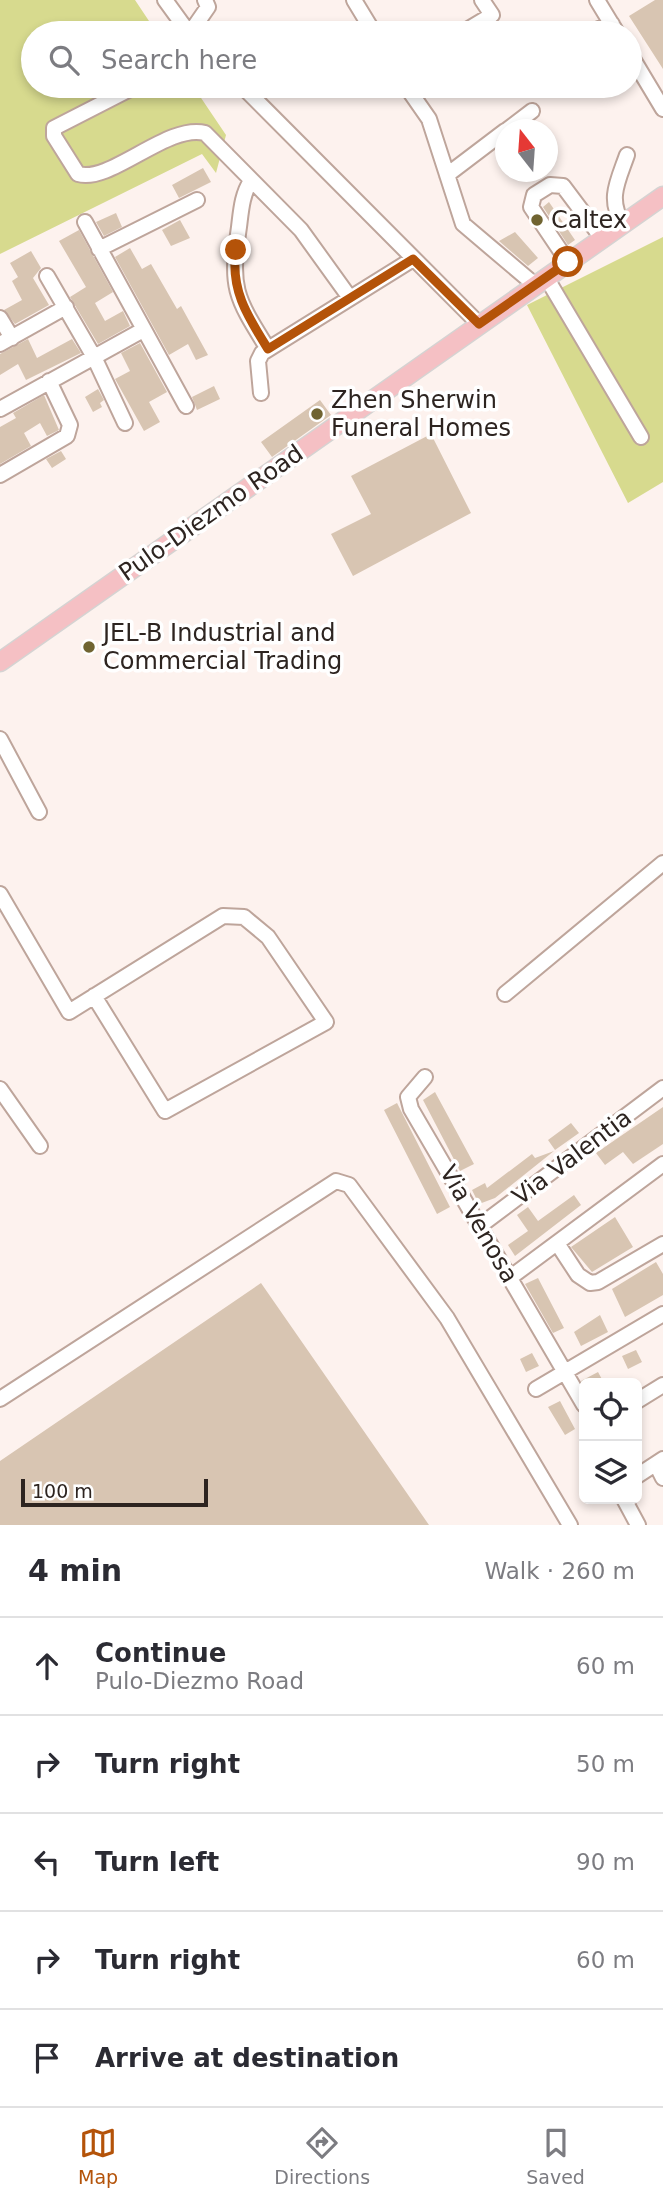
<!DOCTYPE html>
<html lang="en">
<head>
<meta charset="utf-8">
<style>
  :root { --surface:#fff; --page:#f7f7f7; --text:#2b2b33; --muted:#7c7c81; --line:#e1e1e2; --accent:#b45309 }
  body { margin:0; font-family:"DejaVu Sans",sans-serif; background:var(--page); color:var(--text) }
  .controls { position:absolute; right:21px; bottom:21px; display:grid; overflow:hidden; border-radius:10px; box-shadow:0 4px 10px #0003 }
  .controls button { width:63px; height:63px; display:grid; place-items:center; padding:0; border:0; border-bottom:2px solid var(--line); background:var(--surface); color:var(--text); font:35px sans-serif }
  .compass { position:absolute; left:495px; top:119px; width:63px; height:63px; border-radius:50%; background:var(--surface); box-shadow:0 4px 10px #0003; rotate:343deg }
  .scale { position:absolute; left:21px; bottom:18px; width:187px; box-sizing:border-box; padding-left:7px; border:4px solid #2d2420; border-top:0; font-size:19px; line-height:24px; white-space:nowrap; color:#2d2420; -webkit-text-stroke:5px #fff; paint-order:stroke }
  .stop { position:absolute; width:21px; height:21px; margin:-16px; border:5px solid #b45309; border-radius:50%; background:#fff }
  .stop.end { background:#b45309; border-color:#fff; box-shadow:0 2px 7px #0008 }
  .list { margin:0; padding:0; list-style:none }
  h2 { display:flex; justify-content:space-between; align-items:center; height:91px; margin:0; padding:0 28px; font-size:30px }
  h2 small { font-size:23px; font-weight:400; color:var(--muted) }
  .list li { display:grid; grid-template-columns:46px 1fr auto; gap:21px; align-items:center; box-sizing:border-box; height:98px; padding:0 28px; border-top:2px solid var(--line) }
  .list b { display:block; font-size:26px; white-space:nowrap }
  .list p { margin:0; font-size:23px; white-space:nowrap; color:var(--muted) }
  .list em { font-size:23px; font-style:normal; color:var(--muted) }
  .icon { flex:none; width:38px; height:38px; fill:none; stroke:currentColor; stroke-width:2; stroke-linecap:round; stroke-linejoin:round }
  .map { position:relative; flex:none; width:663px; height:1525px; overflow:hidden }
  .search { position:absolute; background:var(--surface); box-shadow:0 4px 10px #0003; left:21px; right:21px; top:21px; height:77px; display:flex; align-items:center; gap:18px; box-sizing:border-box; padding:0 24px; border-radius:38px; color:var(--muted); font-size:26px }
  .sheet { height:581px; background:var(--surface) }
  nav { display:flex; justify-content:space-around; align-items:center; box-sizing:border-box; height:98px; border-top:2px solid var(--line); background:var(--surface); font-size:19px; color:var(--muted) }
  nav a { display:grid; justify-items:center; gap:4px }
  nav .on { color:var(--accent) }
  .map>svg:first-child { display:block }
  .green { fill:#d7da8e }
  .building { fill:#d8c5b2 }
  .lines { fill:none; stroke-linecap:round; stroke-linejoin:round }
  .minor-casing { stroke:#bea59b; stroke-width:18 }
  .major-casing { stroke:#d5d3d2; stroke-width:21 }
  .minor { stroke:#fff; stroke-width:14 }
  .major { stroke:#f5c0c4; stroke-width:18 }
  .route { stroke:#b45309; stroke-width:9 }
  .poi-dot { fill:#706431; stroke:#fff; stroke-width:2.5 }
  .labels { text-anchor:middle; stroke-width:7; stroke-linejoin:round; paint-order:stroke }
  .poi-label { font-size:24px; fill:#2d2420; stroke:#fff; text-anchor:start }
  .street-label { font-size:24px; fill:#2d2420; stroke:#fff }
</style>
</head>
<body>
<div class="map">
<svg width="663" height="1525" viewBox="0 0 663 1525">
  <rect width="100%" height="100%" fill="#fdf2ee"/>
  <path class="green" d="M0,0H135L157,33H33V86H193L226,135L216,173L202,154L0,254Z
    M663,237V482L628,503L527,305Z"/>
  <path class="building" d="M655,0H663V69L629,16Z
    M203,168L211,182L179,198L172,185Z
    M549,202L575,240L568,245L543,207Z
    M116,213L122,227L104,236L96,222Z
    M180,220L190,238L171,246L162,230Z
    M79,230L113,292L95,303L105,321L123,311L130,326L98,344L70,297L86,287L59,241Z
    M515,232L538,258L528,266L499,241Z
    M130,248L142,269L151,264L177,309L181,306L208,355L196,360L188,344L169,355L115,257Z
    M31,251L41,268L33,278L49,305L15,324L4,310L22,300L12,281L18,277L10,263Z
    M28,339L37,358L72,339L81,353L26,380L18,364L0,375V354Z
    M140,343L167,392L149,402L160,422L144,431L115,379L130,371L121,353Z
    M214,386L220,399L197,410L192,397Z
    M98,389L104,400L100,403L102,407L93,412L85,397Z
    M44,395L59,430L47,436L40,423L24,433L31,446L0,464V427L16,418L13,413Z
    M320,400L331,415L272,457L261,442Z
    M431,434L471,513L353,576L331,534L371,514L351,476Z
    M61,451L66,459L52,468L46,459Z
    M435,1092L474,1164L460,1171L423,1100Z
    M397,1103L450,1207L437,1214L384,1110Z
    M663,1107V1144L633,1164L623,1152L605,1165L596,1153Z
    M571,1123L579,1133L555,1150L548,1140Z
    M554,1151L495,1198L479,1204L472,1190L485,1183L487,1188L532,1154L535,1158Z
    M574,1195L581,1205L515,1256L508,1245L528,1231L517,1215L528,1207L538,1221Z
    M615,1217L633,1247L592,1272L571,1247Z
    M656,1262L663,1274V1295L625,1317L612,1289Z
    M538,1278L564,1328L553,1333L525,1284Z
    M261,1283L429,1525H0V1461Z
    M600,1315L608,1332L581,1346L574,1332Z
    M636,1350L642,1362L628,1369L622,1356Z
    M532,1353L539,1366L526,1372L520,1359Z
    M598,1372L604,1383H582L581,1381Z
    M560,1401L575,1429L565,1435L548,1407Z"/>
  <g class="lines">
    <defs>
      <path id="minor" d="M165,0L189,33
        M354,0L374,33
        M597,0L617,33
        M190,33L208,7L205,0
        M462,33L492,15L482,0
        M589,33L612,24
        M630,54L663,109
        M136,86L54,128V136L78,174C110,184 168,123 205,133L301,230L350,298
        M242,86L479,324
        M406,86L429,119L463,224L535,285
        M507,130L532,111
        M447,175L505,131
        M251,181C242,194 241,211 239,227C230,289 235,296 268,349
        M85,222L186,406
        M623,224C607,199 618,181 627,155
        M99,249L197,200
        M568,262L531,207L534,195L550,185L563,186L602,238
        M47,276L94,357L125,423
        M546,277L641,437
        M0,318L12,338
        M0,344L66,307
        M261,393L258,361L262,353L413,259
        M0,409L143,330
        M0,475L67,436L70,425L49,381
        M0,739L39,812
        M0,894L69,1012L223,916L244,917L268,937L326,1022L165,1111L94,996
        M505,994L663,863
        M425,1077L408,1097L411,1109L584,1405
        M0,1089L40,1146
        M481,1225L663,1088
        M557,1243L578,1275L590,1283L598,1282L663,1244
        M511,1277L663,1164
        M536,1389L663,1314
        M0,1399L336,1181L349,1185L447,1318L570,1525
        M637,1401L663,1385
        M656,1464L663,1478
        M637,1476L663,1459
        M624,1499L638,1525"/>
      <path id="major" d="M0,662L663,196"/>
    </defs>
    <use href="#minor" class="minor-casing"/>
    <use href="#major" class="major-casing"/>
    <use href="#minor" class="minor"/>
    <use href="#major" class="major"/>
  </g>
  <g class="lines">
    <path class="route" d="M236,250C230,290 248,317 268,349L413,259L479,324L568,262"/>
  </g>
  <g class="poi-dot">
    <circle cx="537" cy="220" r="7"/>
    <circle cx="317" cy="414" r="7"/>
    <circle cx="89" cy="647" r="7"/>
  </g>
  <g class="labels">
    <g class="poi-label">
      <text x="551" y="228">Caltex</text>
      <text x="331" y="408">Zhen Sherwin<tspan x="331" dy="28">Funeral Homes</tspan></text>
      <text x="103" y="641">JEL-B Industrial and<tspan x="103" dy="28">Commercial Trading</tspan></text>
    </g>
    <g class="street-label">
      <text transform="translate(211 513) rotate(-35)" y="8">Pulo-Diezmo Road</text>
      <text transform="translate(572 1157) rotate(-37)" y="8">Via Valentia</text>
      <text transform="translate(479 1224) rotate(60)" y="8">Via Venosa</text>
    </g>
  </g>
</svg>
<div class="controls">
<button><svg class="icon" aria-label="locate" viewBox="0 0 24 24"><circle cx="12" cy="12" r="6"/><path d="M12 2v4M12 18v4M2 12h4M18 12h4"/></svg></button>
<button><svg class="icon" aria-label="layers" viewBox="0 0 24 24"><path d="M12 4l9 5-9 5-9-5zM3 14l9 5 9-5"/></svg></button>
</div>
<svg class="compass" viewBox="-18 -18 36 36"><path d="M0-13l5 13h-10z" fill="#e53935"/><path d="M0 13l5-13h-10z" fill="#7c7c81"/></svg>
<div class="scale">100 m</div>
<div class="stop" style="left:568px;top:262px"></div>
<div class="stop end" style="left:236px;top:250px"></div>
<div class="search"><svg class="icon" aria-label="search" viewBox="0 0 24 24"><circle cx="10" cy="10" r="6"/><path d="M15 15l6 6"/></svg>Search here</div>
</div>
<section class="sheet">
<h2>4 min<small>Walk · 260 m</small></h2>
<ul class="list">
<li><svg class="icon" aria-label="ahead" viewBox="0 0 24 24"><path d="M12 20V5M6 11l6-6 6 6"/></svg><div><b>Continue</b><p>Pulo-Diezmo Road</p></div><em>60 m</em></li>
<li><svg class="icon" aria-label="right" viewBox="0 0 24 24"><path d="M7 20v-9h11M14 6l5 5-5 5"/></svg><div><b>Turn right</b></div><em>50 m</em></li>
<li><svg class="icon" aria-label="left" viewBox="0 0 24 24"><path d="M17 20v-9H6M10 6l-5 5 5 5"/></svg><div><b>Turn left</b></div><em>90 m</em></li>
<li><svg class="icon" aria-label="right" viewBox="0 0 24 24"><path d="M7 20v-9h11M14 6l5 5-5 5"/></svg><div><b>Turn right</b></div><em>60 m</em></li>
<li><svg class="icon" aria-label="arrive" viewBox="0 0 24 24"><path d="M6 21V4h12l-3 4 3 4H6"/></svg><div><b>Arrive at destination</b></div></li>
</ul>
</section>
<nav>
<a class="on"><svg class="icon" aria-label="map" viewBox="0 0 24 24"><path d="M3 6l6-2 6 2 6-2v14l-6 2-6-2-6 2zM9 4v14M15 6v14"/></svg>Map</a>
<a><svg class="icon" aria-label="directions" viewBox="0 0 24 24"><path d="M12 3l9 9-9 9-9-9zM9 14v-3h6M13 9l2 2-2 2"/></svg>Directions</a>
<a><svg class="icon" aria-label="saved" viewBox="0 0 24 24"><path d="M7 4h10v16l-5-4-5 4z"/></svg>Saved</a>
</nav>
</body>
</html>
